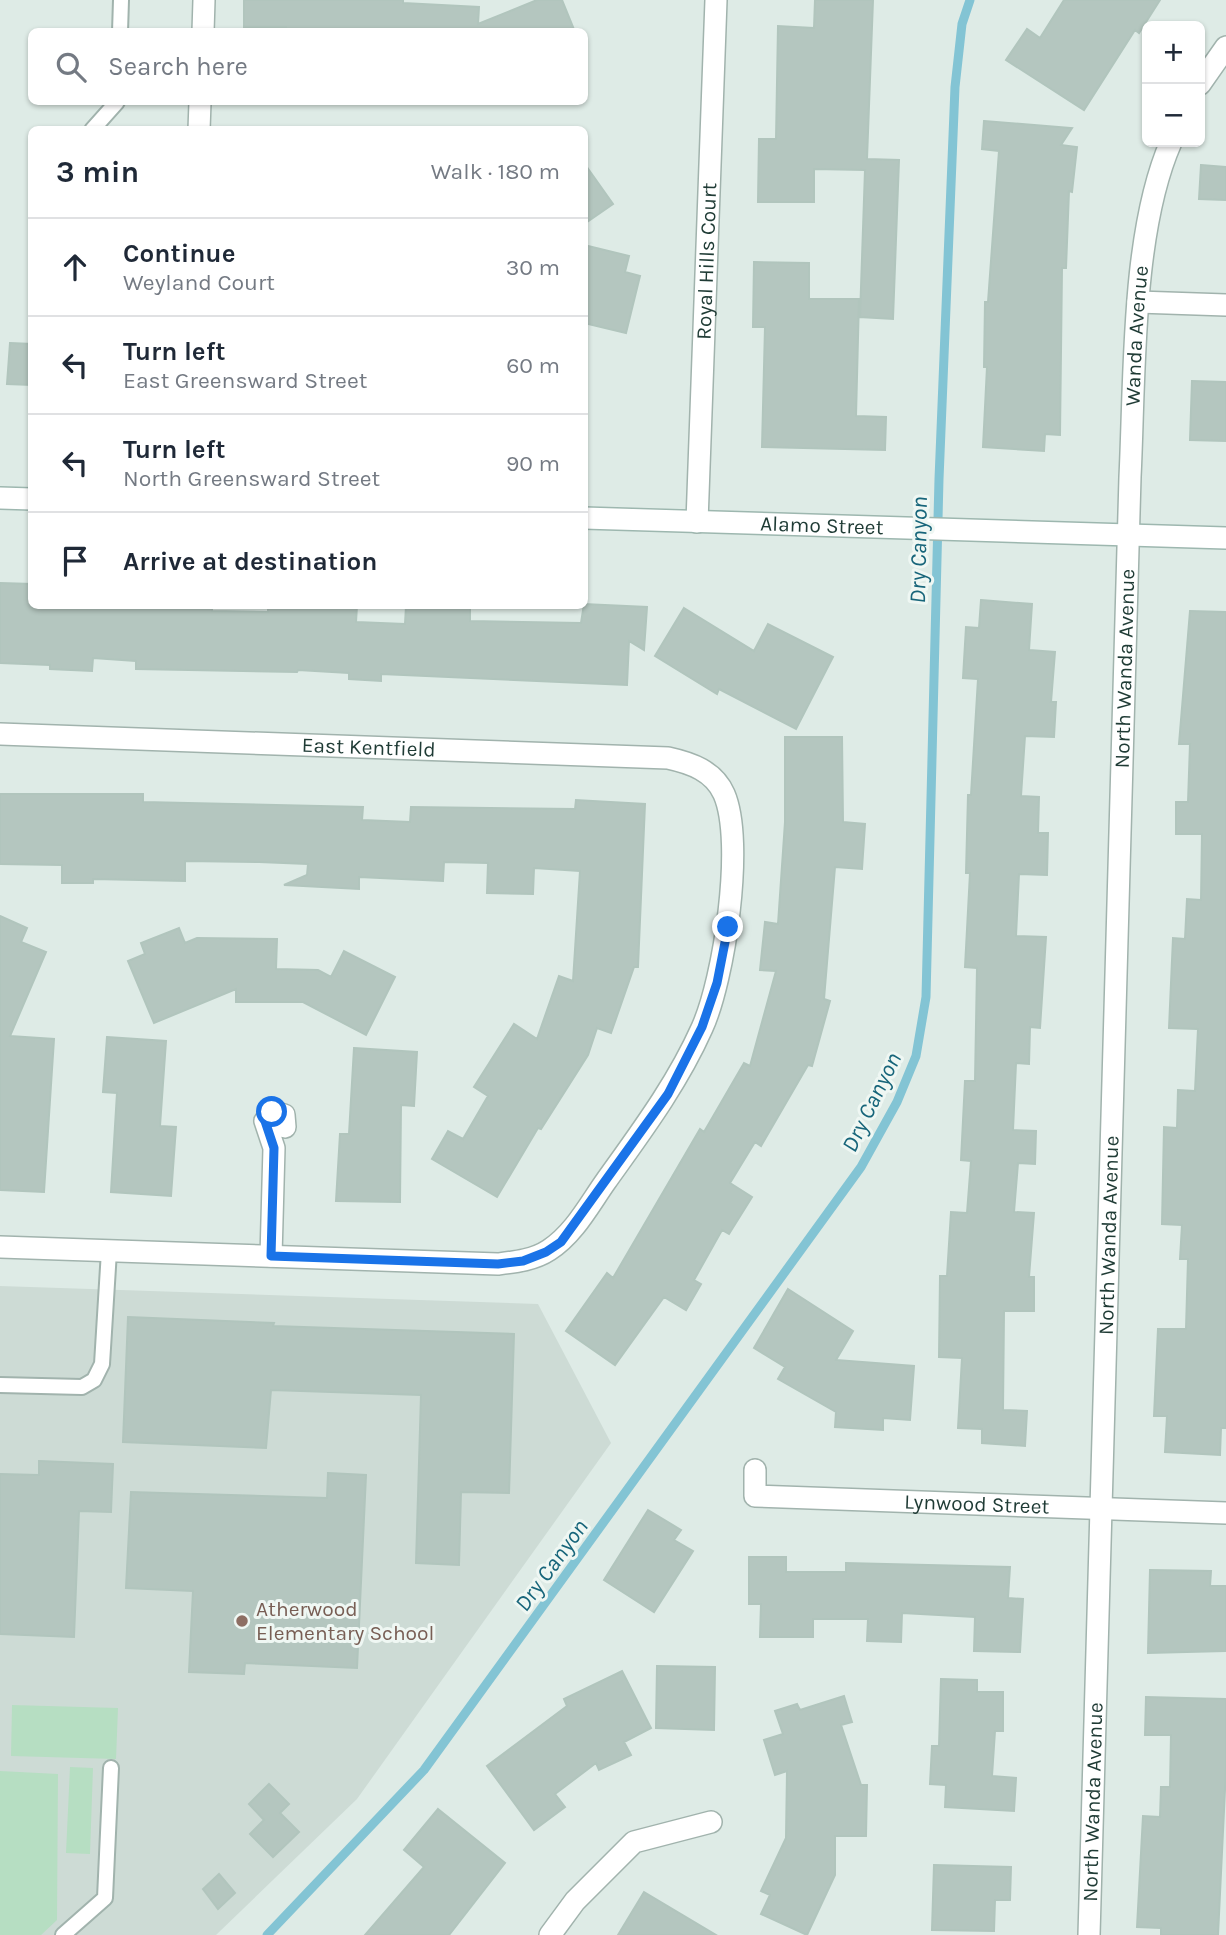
<!DOCTYPE html>
<html lang="en">
<head>
<meta charset="utf-8">
<style>
  :root { --surface:#fff; --page:#f6f6f7; --text:#1f2937; --muted:#747a83; --line:#e0e1e3 }
  body { margin:0; font-family:Karla,sans-serif; background:var(--page); color:var(--text) }
  .controls { position:absolute; right:21px; top:21px; display:grid; overflow:hidden; border-radius:10px; box-shadow:0 2px 5px #0004 }
  .controls button { width:63px; height:63px; display:grid; place-items:center; padding:0; border:0; border-bottom:2px solid var(--line); background:var(--surface); color:var(--text); font:35px sans-serif }
  .stop { position:absolute; width:21px; height:21px; margin:-16px; border:5px solid #1a73e8; border-radius:50%; background:#fff }
  .stop.end { background:#1a73e8; border-color:#fff; box-shadow:0 2px 7px #0008 }
  .list { margin:0; padding:0; list-style:none }
  h2 { display:flex; justify-content:space-between; align-items:center; height:91px; margin:0; padding:0 28px; font-size:30px }
  h2 small { font-size:23px; font-weight:400; color:var(--muted) }
  .list li { display:grid; grid-template-columns:46px 1fr auto; gap:21px; align-items:center; box-sizing:border-box; height:98px; padding:0 28px; border-top:2px solid var(--line) }
  .list b { display:block; font-size:26px; white-space:nowrap }
  .list p { margin:0; font-size:23px; white-space:nowrap; color:var(--muted) }
  .list em { font-size:23px; font-style:normal; color:var(--muted) }
  .icon { flex:none; width:38px; height:38px; fill:none; stroke:currentColor; stroke-width:2; stroke-linecap:round; stroke-linejoin:round }
  .map { position:relative; flex:none; width:1226px; height:1935px; overflow:hidden }
  .search { position:absolute; background:var(--surface); box-shadow:0 2px 5px #0004; left:28px; top:28px; width:560px; height:77px; display:flex; align-items:center; gap:18px; box-sizing:border-box; padding:0 24px; border-radius:10px; color:var(--muted); font-size:26px }
  .panel { position:absolute; background:var(--surface); box-shadow:0 2px 5px #0004; left:28px; top:126px; width:560px; height:483px; border-radius:10px }
  .map>svg:first-child { display:block }
  .built { fill:#cddbd5 }
  .green { fill:#b6dec2 }
  .lines { fill:none; stroke-linecap:round; stroke-linejoin:round }
  .stream { stroke:#83c4d4; stroke-width:9 }
  .building { fill:#b4c6bf; stroke:#b1c5bd; stroke-width:2 }
  .lane-casing { stroke:#a1b3ad; stroke-width:18 }
  .street-casing { stroke:#a1b3ad; stroke-width:24 }
  .secondary-casing { stroke:#9db7af; stroke-width:24 }
  .lane { stroke:#fff; stroke-width:14 }
  .street { stroke:#fff; stroke-width:21 }
  .secondary { stroke:#fff; stroke-width:21 }
  .route { stroke:#1a73e8; stroke-width:9 }
  .education-dot { fill:#8d6e63; stroke:#eff7f3; stroke-width:2.5 }
  .labels { text-anchor:middle; stroke-width:6; stroke-linejoin:round; paint-order:stroke }
  .street-label { font-size:21px; fill:#1f3b35; stroke:#eff7f3 }
  .education-label { font-size:21px; fill:#785e54; stroke:#eff7f3; text-anchor:start }
  .water-label { font-size:23px; font-style:italic; fill:#17657a; stroke:#eff7f3 }
</style>
</head>
<body>
<div class="map">
<svg width="1226" height="1935" viewBox="0 0 1226 1935">
  <rect width="100%" height="100%" fill="#deebe6"/>
  <path class="built" d="M0,1286L538,1304L611,1443L357,1799L216,1935H0Z"/>
  <path class="green" d="M12,1705L118,1708L116,1759L11,1756Z
    M70,1767L93,1768L90,1854L66,1853Z
    M0,1771L58,1774L57,1920L41,1935H0Z"/>
  <g class="lines">
    <path class="stream" d="M267,1935L424,1770L861,1167L897,1102L916,1056L926,997L939,479L955,87L962,24L970,0"/>
  </g>
  <path class="building" d="M244,0H403V3L479,7L478,24L537,0H562L575,32H286V27H244Z
    M815,0H873L867,159L899,160L893,319L860,317L865,170L814,169V202H758L759,139H776L778,26L814,28Z
    M1064,0H1160L1139,33L1135,30L1084,110L1006,60L1027,29L1040,38Z
    M984,121L1072,128L1061,145L1077,147L1072,192L1069,191L1066,268H1062L1060,435L1045,434L1044,451L983,447L987,367H984L985,302H988L999,151L982,149Z
    M584,163L613,204L584,224Z
    M1201,165L1226,167V200L1199,199Z
    M584,245L629,256L625,272L640,276L626,333L584,323Z
    M754,262L809,263V299H859L856,416L886,417L885,450L762,447L765,327H753Z
    M10,343L32,344V385L7,384Z
    M1192,381L1226,382V441L1190,440Z
    M0,583L32,584V606H212V611L268,612V606H357L356,622L405,624L406,606H470V621L581,623L584,604L647,607L644,650L629,641L627,685L381,674V681L349,679V673L298,670L297,672L136,669V661L93,658L92,671L50,669V665L0,663Z
    M981,600L1032,604L1029,650L1055,652L1051,702H1056L1054,737L1025,736L1021,796L1039,797L1038,833H1048L1047,875L1019,874L1016,936L1046,937L1040,1028L1030,1027L1029,1064L1016,1063L1013,1130L1036,1131L1035,1164L1018,1163L1014,1212L1034,1213L1029,1277H1034V1311H1004L1003,1410L1027,1411L1025,1446L982,1443V1429L958,1428L962,1358L939,1357L940,1276H947L951,1212L967,1213L971,1161L961,1160L965,1081H975L977,968L965,967L970,873H966L968,795H971L978,679L963,678L966,627L979,628Z
    M684,608L754,651L768,624L833,657L796,729L719,689L717,694L655,656Z
    M1190,611L1226,612V1428H1221L1220,1455L1165,1452L1167,1416H1154L1158,1329H1186L1188,1259H1180L1182,1225L1162,1224L1164,1127L1177,1128L1178,1090L1195,1091L1198,1029L1169,1028L1173,938L1185,939L1187,899L1201,900L1202,834H1176V802H1188L1190,744H1179Z
    M785,737H842L843,822L865,824L862,869L835,867L824,999L830,1001L812,1066L808,1065L761,1146L755,1142L730,1183L752,1197L729,1234L722,1230L694,1280L701,1284L686,1310L664,1297L615,1365L566,1331L607,1273L613,1278L700,1129L704,1132L744,1063L750,1066L776,971L760,970L765,922L778,924L785,822Z
    M0,794H143V802L363,807L362,820L410,822L411,807L575,809L576,800L645,804L638,967H634L611,1033L597,1028L588,1055L541,1129L538,1128L497,1197L432,1159L448,1131L463,1139L488,1096L474,1087L514,1024L537,1039L559,976L573,981L580,871L534,868L533,894L487,893L488,863L444,862L443,881L359,877V889L284,885L307,875L308,864L259,862L185,861V881L93,879V883H62V865L0,864Z
    M0,916L27,928L21,942L46,952L10,1036L54,1039L44,1192L0,1190Z
    M179,928L185,943L197,938L277,939L276,969L318,970L331,977L344,951L395,977L366,1035L303,1002H236V989L154,1023L128,961L145,954L141,943Z
    M107,1037L166,1041L160,1126L176,1127L171,1196L111,1192L117,1093L103,1092Z
    M354,1048L417,1052L414,1106L401,1105L400,1202L336,1201L340,1134H349Z
    M788,1289L853,1331L836,1360L914,1366L910,1420L883,1418V1430L835,1427L836,1412L778,1379L785,1367L754,1348Z
    M128,1317L274,1323L273,1326L514,1334L509,1493L461,1492L459,1565L416,1563L421,1395L271,1390L266,1448L123,1442Z
    M39,1461L113,1464L111,1512L79,1511L74,1637L0,1634V1474L39,1475Z
    M328,1473L366,1475L357,1668L245,1663L244,1674L189,1672L193,1591L126,1588L131,1492L327,1498Z
    M648,1510L681,1530L674,1540L693,1551L654,1612L604,1580Z
    M749,1557H786V1572H846V1563L1010,1567L1008,1598L1023,1599L1020,1652L974,1651L975,1617L902,1613L901,1642L867,1641L868,1619H813V1637H760L761,1604H749Z
    M1150,1570L1211,1571L1210,1586H1226V1651L1148,1653Z
    M657,1666L715,1667L714,1730L656,1728Z
    M622,1671L651,1728L624,1742L631,1755L599,1770L596,1763L555,1794L565,1807L534,1830L487,1766L567,1706L564,1699Z
    M941,1679L977,1680V1692H1003V1731H995L992,1776L1016,1778L1014,1811L945,1807L946,1785L930,1784L932,1746H939Z
    M844,1696L852,1722L841,1725L861,1785H867L866,1836H835V1875L807,1935L761,1914L770,1895L761,1891L786,1838L787,1771L775,1775L764,1740L783,1734L775,1711L797,1704L800,1710Z
    M1146,1697L1226,1699V1769L1218,1935H1161V1928L1137,1927L1143,1816L1160,1817L1161,1787H1170L1171,1735H1145Z
    M269,1784L289,1804L280,1813L299,1832L273,1857L250,1834L264,1820L249,1804Z
    M438,1809L505,1863L449,1935H365L424,1867L404,1850Z
    M934,1865L1011,1867L1010,1900H995L994,1931L932,1930Z
    M219,1874L235,1893L218,1909L203,1889Z
    M644,1892L716,1935H618Z"/>
  <g class="lines">
    <defs>
      <path id="lane" d="M120,32L121,0
        M92,130L117,102
        M0,1385L82,1387L94,1380L102,1364L109,1251
        M63,1935L105,1898L111,1768"/>
      <g id="street">
        <path d="M203,32L204,0"/>
        <path d="M1200,84L1226,47"/>
        <path d="M199,130L200,102"/>
        <path d="M1138,302L1226,305"/>
        <path id="s1" d="M697,522L716,0"/>
        <path id="s2" d="M0,734L668,758C691,763 714,771 724,794C745,842 724,980 702,1028C677,1084 641,1132 606,1181C589,1205 574,1234 549,1250C534,1260 515,1262 498,1264L0,1247"/>
        <path d="M271,1256L274,1148L265,1121L273,1112L284,1115L285,1127"/>
        <path id="s3" d="M755,1470V1496L1226,1513"/>
        <path d="M550,1935L575,1901L634,1842L711,1822"/>
        <path id="s4" d="M1089,1935L1130,477C1135,377 1131,233 1171,142"/>
      </g>
      <g id="secondary">
        <path d="M0,498L32,499"/>
        <path id="s5" d="M584,518L1226,538"/>
      </g>
    </defs>
    <use href="#lane" class="lane-casing"/>
    <use href="#street" class="street-casing"/>
    <use href="#secondary" class="secondary-casing"/>
    <use href="#lane" class="lane"/>
    <use href="#street" class="street"/>
    <use href="#secondary" class="secondary"/>
  </g>
  <g class="lines">
    <path class="route" d="M272,1112L265,1121L274,1148L271,1256L498,1264L523,1261L546,1252L561,1242L668,1094L702,1027L717,983L728,927"/>
  </g>
  <circle class="education-dot" cx="242" cy="1621" r="7"/>
  <g class="labels">
    <g class="street-label">
      <text dy="7" stroke="none"><textPath href="#s1" startOffset="261">Royal Hills Court</textPath></text>
      <text dy="7" stroke="none"><textPath href="#s4" startOffset="1600">Wanda Avenue</textPath></text>
      <text dy="7" stroke="none"><textPath href="#s5" startOffset="238">Alamo Street</textPath></text>
      <text dy="7" stroke="none"><textPath href="#s4" startOffset="1267">North Wanda Avenue</textPath></text>
      <text dy="7" stroke="none"><textPath href="#s2" startOffset="369">East Kentfield</textPath></text>
      <text dy="7" stroke="none"><textPath href="#s4" startOffset="700">North Wanda Avenue</textPath></text>
      <text dy="7" stroke="none"><textPath href="#s3" startOffset="248">Lynwood Street</textPath></text>
      <text dy="7" stroke="none"><textPath href="#s4" startOffset="133">North Wanda Avenue</textPath></text>
    </g>
    <g class="education-label">
      <text x="256" y="1616">Atherwood<tspan x="256" dy="24">Elementary School</tspan></text>
    </g>
    <g class="water-label">
      <text transform="translate(918 550) rotate(-89)" y="8">Dry Canyon</text>
      <text transform="translate(871 1102) rotate(-64)" y="8">Dry Canyon</text>
      <text transform="translate(551 1565) rotate(-54)" y="8">Dry Canyon</text>
    </g>
  </g>
</svg>
<div class="controls">
<button>+</button>
<button>−</button>
</div>
<div class="stop" style="left:272px;top:1112px"></div>
<div class="stop end" style="left:728px;top:927px"></div>
<div class="search"><svg class="icon" aria-label="search" viewBox="0 0 24 24"><circle cx="10" cy="10" r="6"/><path d="M15 15l6 6"/></svg>Search here</div>
<section class="panel">
<h2>3 min<small>Walk · 180 m</small></h2>
<ul class="list">
<li><svg class="icon" aria-label="ahead" viewBox="0 0 24 24"><path d="M12 20V5M6 11l6-6 6 6"/></svg><div><b>Continue</b><p>Weyland Court</p></div><em>30 m</em></li>
<li><svg class="icon" aria-label="left" viewBox="0 0 24 24"><path d="M17 20v-9H6M10 6l-5 5 5 5"/></svg><div><b>Turn left</b><p>East Greensward Street</p></div><em>60 m</em></li>
<li><svg class="icon" aria-label="left" viewBox="0 0 24 24"><path d="M17 20v-9H6M10 6l-5 5 5 5"/></svg><div><b>Turn left</b><p>North Greensward Street</p></div><em>90 m</em></li>
<li><svg class="icon" aria-label="arrive" viewBox="0 0 24 24"><path d="M6 21V4h12l-3 4 3 4H6"/></svg><div><b>Arrive at destination</b></div></li>
</ul>
</section>
</div>
</body>
</html>
